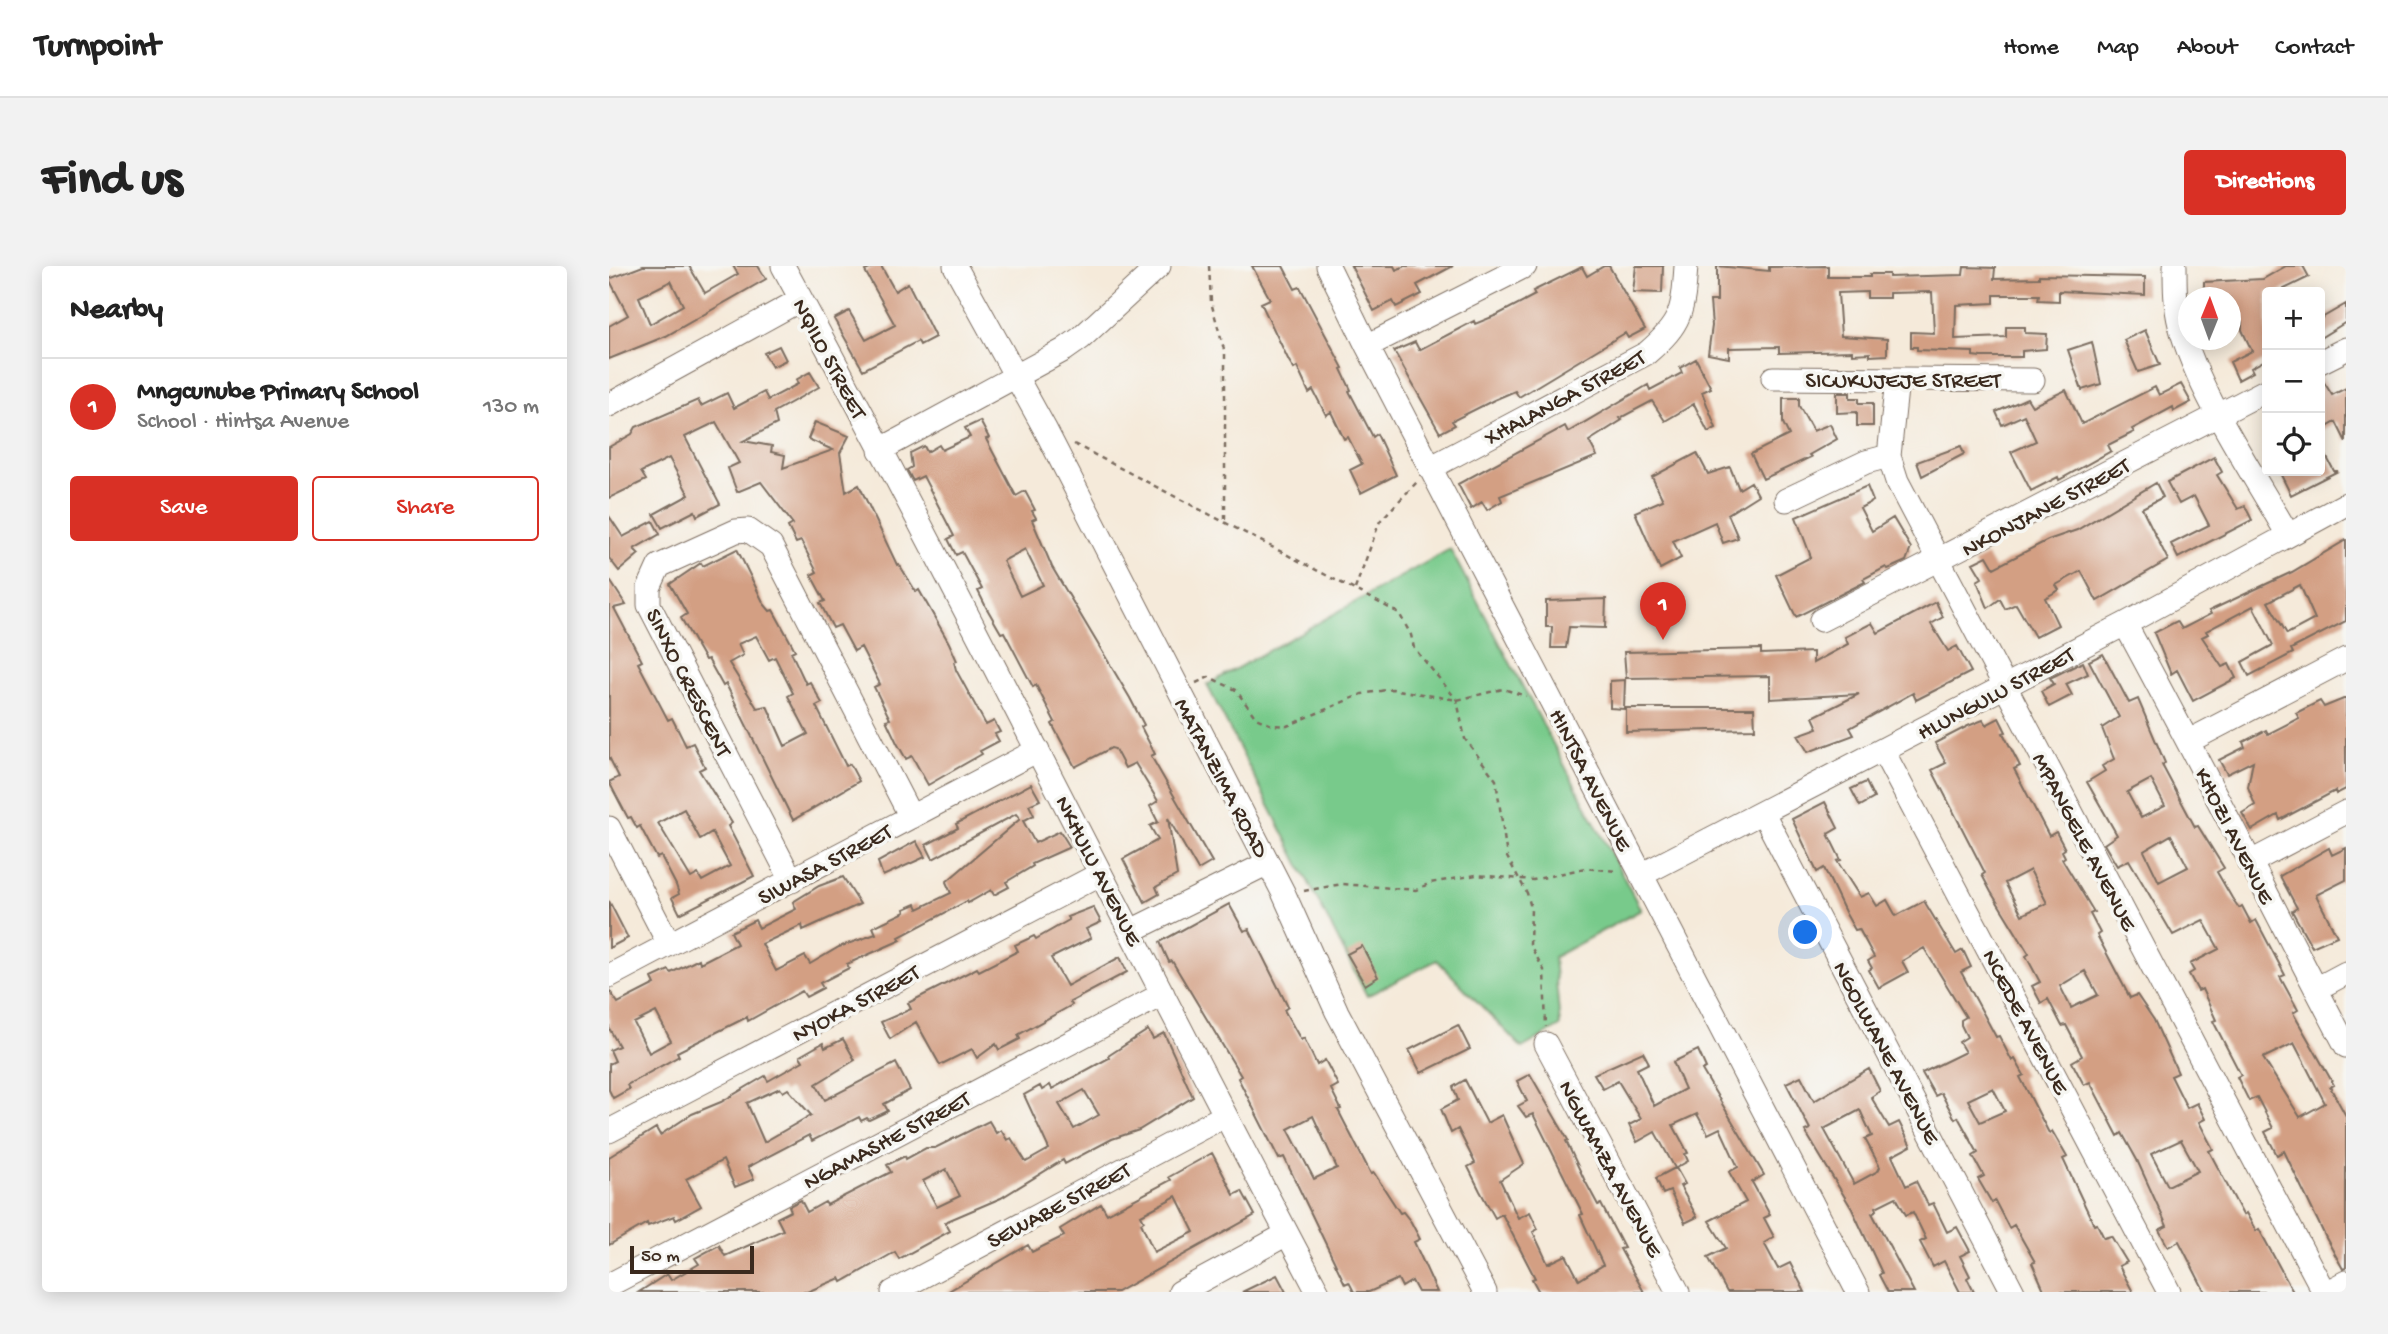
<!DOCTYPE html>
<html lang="en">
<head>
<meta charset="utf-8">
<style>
  :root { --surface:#fff; --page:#f2f2f2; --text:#222; --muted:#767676; --line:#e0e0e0; --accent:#d93025 }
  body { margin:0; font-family:"Gochi Hand",sans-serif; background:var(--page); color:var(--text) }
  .controls { position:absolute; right:21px; top:21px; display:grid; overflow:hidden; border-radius:7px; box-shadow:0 4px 18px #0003 }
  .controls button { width:63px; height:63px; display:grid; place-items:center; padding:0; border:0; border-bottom:2px solid var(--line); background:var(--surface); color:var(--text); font:35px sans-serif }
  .compass { position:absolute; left:1569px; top:21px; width:63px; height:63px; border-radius:50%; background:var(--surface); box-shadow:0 4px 18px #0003; rotate:1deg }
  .scale { position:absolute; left:21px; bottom:18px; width:124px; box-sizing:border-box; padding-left:7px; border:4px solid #3b2a1e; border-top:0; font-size:19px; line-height:24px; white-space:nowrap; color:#3b2a1e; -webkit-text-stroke:5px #f6f6f2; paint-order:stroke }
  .you { position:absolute; left:1197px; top:667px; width:24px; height:24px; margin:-18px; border:5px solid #fff; border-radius:50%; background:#1a73e8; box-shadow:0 0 0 10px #1a73e833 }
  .badge { display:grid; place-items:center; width:46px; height:46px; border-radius:50%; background:var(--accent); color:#fff; font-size:23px; font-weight:700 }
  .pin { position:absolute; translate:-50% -58px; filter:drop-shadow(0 2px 4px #0008) }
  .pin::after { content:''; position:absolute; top:37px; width:24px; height:21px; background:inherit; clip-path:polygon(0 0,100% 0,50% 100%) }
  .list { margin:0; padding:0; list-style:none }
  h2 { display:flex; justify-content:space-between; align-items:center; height:91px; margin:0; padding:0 28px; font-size:30px }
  h2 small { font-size:23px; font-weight:400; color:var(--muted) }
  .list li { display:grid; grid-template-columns:46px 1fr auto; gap:21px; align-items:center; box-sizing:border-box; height:98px; padding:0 28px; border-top:2px solid var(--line) }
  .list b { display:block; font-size:26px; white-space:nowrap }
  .list p { margin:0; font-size:23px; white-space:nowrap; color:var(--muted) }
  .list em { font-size:23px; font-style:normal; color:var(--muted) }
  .actions { display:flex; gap:14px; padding:21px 28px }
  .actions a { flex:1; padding:16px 0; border:2px solid var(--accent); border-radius:7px; text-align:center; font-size:24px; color:var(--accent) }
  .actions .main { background:var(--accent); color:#fff }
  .icon { flex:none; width:38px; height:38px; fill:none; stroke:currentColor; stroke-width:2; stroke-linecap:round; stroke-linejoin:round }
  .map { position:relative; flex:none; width:1737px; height:1026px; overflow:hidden; border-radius:7px }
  header { display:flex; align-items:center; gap:42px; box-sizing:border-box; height:98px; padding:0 35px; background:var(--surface); border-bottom:2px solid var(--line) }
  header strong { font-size:33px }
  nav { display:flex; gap:38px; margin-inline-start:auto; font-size:24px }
  .intro { display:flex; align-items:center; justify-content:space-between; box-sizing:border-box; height:168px; padding:0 42px }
  h1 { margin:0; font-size:49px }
  .button { padding:18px 32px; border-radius:7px; background:var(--accent); color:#fff; font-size:24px; font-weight:700 }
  main { display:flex; gap:42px; padding:0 42px }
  aside { flex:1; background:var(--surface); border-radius:7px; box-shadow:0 4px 18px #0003 }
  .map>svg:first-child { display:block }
  .green { fill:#78ca8b; stroke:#5a7a54; stroke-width:2 }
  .building { fill:#d39f83; fill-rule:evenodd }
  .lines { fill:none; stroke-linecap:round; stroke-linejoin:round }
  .minor-casing { stroke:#7c6d60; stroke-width:25 }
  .path { stroke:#7c6d60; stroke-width:2.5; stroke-dasharray:5 5; stroke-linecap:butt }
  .minor { stroke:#fff; stroke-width:23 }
  .labels { text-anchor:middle; stroke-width:7; stroke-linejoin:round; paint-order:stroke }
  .street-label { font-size:23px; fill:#3b2a1e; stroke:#f6f6f2 }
</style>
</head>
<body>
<header>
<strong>Turnpoint</strong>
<nav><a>Home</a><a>Map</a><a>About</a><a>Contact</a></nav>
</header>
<div class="intro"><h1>Find us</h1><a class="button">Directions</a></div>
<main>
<aside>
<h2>Nearby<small></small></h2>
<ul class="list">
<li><span class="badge">1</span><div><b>Mngcunube Primary School</b><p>School · Hintsa Avenue</p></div><em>130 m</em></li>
</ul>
<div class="actions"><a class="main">Save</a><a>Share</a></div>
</aside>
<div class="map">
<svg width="1737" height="1026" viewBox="0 0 1737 1026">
  <rect width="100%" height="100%" fill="#f6f6f2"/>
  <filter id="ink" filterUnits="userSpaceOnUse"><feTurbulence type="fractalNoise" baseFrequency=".0143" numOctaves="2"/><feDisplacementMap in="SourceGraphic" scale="14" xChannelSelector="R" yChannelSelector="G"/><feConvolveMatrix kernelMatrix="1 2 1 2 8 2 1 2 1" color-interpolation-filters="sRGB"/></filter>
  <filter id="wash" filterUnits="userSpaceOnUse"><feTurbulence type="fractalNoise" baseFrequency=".00686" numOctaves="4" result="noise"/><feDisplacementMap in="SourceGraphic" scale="28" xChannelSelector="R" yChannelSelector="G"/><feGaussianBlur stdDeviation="1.57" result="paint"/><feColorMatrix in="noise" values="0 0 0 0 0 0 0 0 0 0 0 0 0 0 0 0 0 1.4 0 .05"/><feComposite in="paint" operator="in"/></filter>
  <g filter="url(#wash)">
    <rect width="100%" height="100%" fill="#f5eada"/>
    <path class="green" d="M841,283L1032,644L945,691L951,760L913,782L828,694L758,730L598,419Z"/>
    <g id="blocks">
      <path class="building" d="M34,0H80L96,27L129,8L124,0H149L157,13L57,70L0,93V60L19,49L0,13ZM62,15L74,39L41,58L30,31Z
        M267,0H272L286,25L299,17L326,71L311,79L309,75L254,104L225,53L240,45L257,74L286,59L256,5Z
        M643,0H674L686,23L691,21L734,102L732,103L742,124L740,125L764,171L768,168L787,209L752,227L741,204L753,198L739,171L735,173L722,146L717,149L704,124L700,127L688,101L685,103L680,95L652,37L661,33Z
        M742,0H785L787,4L796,0H844L808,19L813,28L787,41L784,35L765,45Z
        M995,0H1000L1036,63L1019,72L1016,67L910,131L906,125L885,134L843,155L846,159L831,167L785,85L806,76L810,84L865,55L866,58L888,49L926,29L924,25L973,1L978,10Z
        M1027,0H1054L1053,27L1024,26Z
        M1108,0L1160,5V1L1219,0V11H1261V8H1280V11L1354,9L1355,1L1386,2L1385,13L1430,12V9L1536,11V29L1450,25V35L1429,34L1430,29H1385V37L1347,39L1346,73L1397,71V61H1416V67L1438,68L1437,83L1413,85V91H1372L1364,90V86L1308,84V81H1302V66L1325,67L1323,26L1280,27V32H1258V26L1229,27L1232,70L1278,73V89L1261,90V87L1243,88V85L1170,87V81L1120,82V92L1099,88L1103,60L1101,35H1108Z
        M1677,0H1694L1700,11L1669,26H1658V93L1642,102L1644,106L1629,114L1621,96L1643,85L1633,64V56L1621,57V32H1595V16L1654,13Z
        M1737,38V56L1711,72V53Z
        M1536,64L1551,99L1529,106L1515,74Z
        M1483,76L1492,118L1473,124L1459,84Z
        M170,80L177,94L163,101L155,87Z
        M1087,93L1102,122L1093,126L1107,162L1099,166L1085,138L1056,155L1043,135L1011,152L1013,154L980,175L988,190L891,230L893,235L878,244L873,236L862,243L849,218L956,160L959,166L1039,119L1041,124L1073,107L1071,102Z
        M201,106L210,121L165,146L168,158L134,175L163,180L162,186L176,189L174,202L224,184L199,173L206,156L240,170L231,187L237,226L250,219L288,299L290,298L307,326L310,324L340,377L348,395L345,396L347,404L377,459L385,455L391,466L386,468L390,475L371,485L373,488L319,519L303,490L297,493L288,477L277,454L281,453L265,421L271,418L252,381L245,385L231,359L224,362L211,337L216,335L202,309L208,306L192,275L187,277L179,261L184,258L152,216L128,226L119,202L130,197L107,156L76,171L111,238L88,250L86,245L53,262L45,248L80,229L60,192L32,206L37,214L0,232V181L23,168L27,161L89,134L92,140L118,127L125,142L155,126L159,134L189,118L187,114Z
        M1711,110L1723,129L1737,122V176L1727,156L1711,165Z
        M1572,118L1582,136L1565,145L1564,141L1523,163L1525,166L1499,179L1502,185L1450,214L1449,211L1422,225L1402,186L1427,175L1415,149L1393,159L1387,146L1418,132L1423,140L1457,124L1473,158L1546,121L1550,129Z
        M1228,127H1241V132H1250V137H1264V160H1248V146L1228,147Z
        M1174,132H1190V140L1204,165L1221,158L1228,173L1200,189L1202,191L1154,213L1142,188L1180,169L1174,157Z
        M371,155L380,172L377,173L407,230L416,225L426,244L423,245L427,252L423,254L443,301L521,432L535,459L532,461L546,488L542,490L603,596L589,604L559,552L568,609L547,621L550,628L536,636L514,593L549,574L541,560L549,556L541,540L549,535L526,497L516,502L506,483L502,482L466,501L443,458L446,456L427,419L424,421L395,366L392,367L377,341L369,325L373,323L353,286L347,289L339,273L345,270L314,210L304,215L298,204L303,201L301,187L315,180L318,186L330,179L333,184L361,171L356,162ZM416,283L434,319L411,330L394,295Z
        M1711,178L1725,205H1729L1682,229L1670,205H1711Z
        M1352,180L1355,188L1313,210L1308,196Z
        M1088,187L1099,208L1121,201L1130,223L1142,216L1149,229L1119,248L1129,272L1114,277L1106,256L1064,275L1072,292L1051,303L1026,246L1054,234L1043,211Z
        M1605,191L1613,206L1608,209L1629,243L1636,240L1643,254L1569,292L1562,278L1600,259L1585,230L1570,238L1558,216Z
        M1547,217L1554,231L1533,242L1559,294L1488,335L1472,305L1447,319L1450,324L1436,332L1449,359L1426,371L1407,338L1396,343L1391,333L1379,342L1368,315L1373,312L1364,297L1378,290L1385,302L1439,274L1468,264Z
        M1258,220L1264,235L1251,242L1263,265L1284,252L1302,282L1297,295L1279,303L1277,301L1254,313L1256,316L1187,351L1167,309L1202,291L1187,251Z
        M0,250L14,271L44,255L51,268L25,283L30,288L10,305L0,292Z
        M1737,274V355L1682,383L1684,387L1640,410L1633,396L1664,379L1644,340L1597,365L1599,368L1593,371L1613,401L1620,398L1627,412L1584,435L1568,404L1562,408L1545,367L1568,355L1573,363L1602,348L1600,345L1683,306ZM1691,319L1706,353L1678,368L1659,336Z
        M128,283L155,338L161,345L164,344L186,384L182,386L197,418L201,416L213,437L207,440L237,500L241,498L250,515L184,554L117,418L114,420L99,393L96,394L72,352L78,348L61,318L92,297L94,300ZM147,370L160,394L166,391L184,427L179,430L199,468L176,480L158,440L148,442L120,397L134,389L129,378Z
        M0,313L17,339L5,342L33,395L29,397L59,454L63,452L77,480L84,477L96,501L90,504L123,557L119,560L145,610L71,648L63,632L70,628L67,619L52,590L48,592L31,560L28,562L22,551L19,552L0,516L10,511L0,491ZM75,543L91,573L103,566L121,600L93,615L89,608L82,612L49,557Z
        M997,333L996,362L960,361L957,382H942L943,361H937V335Z
        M1327,336L1334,351L1322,358L1339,385L1348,380L1362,406L1307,434L1304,427L1241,462L1245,469L1199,486L1189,469L1209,462L1204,451L1250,428L1161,433V410L1017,412L1015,386L1152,383V388L1204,386V397L1239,378L1236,371L1263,357L1269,367Z
        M1494,388L1520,437L1529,433L1556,497L1553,499L1586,561L1589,560L1615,602L1608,606L1623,632L1630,642L1633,640L1642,657L1647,654L1676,709L1671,711L1689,744L1684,747L1725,819L1721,821L1737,850V1002L1734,1003L1717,972L1675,885L1668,889L1656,866L1664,862L1648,831L1640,835L1628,811L1632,809L1604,755L1607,754L1593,723L1589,725L1580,708L1585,705L1581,698L1610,683L1594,654L1564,669L1520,594L1508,600L1495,578L1508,569L1478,516L1496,505L1493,500L1505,493L1493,462L1510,451L1480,395ZM1542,513L1556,540L1532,552L1518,526ZM1562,569L1579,601L1550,616L1535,585ZM1685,777L1716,837L1691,851L1654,792Z
        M1474,396L1479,408L1457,418L1463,429L1440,441L1432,425L1445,418L1441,412Z
        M1016,414L1015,443L1001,442V415Z
        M1737,432V523L1727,528L1726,525L1671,554L1669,549L1643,564L1633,547L1646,539L1639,521L1644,495L1618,508L1610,494L1636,481L1634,476L1657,464L1659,468L1690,452L1687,447L1711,435L1715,441Z
        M1017,442H1145L1146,463L1017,466Z
        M1390,452L1397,466L1394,467L1411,500L1405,503L1440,570L1447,566L1456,583L1453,585L1456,591L1453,593L1485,646L1481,648L1491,667L1488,669L1521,732L1528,729L1545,754L1569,807L1562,810L1578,842L1588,837L1596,853L1590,856L1604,883L1600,885L1634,949L1637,947L1647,965L1650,963L1684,1026H1596L1570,975L1559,981L1550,964L1558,960L1528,894L1513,867L1509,870L1481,816L1475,819L1466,802L1463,796L1473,790L1457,759L1453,760L1439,733L1432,737L1423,720L1431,716L1417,690L1420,688L1382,626L1373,609L1376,607L1323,504L1337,497L1326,477L1359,460L1374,454L1377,459ZM1421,604L1438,637L1413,649L1396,617ZM1476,705L1489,729L1462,742L1451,720ZM1572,874L1589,905L1559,920L1542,888Z
        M1257,516L1265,532L1251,540L1242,523Z
        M422,518L431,534L420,539L425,549L414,555L426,577L451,565L461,581L423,598L424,600L397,616L400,621L385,629L382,624L359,637L358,635L290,671L292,674L238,698L240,702L211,717L214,722L197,731L193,725L139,755L138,751L68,786L70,790L18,819L20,823L4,832L0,824V798L6,795L1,784L10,780L0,762V724L9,737L46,718L43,712L60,704L62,707L90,693L91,697L128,678L122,666L146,654L150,662L187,643L184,636L210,620L234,611L251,638L194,664L193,659L153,678L167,705L196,690L201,698L230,681L267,668L264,661L296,646L295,643L307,638L309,643L342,627L337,616L411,553L407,548L324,593L317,579L349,562L347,558ZM47,746L62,775L40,787L25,757Z
        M1216,536L1229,562L1219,568L1232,594L1228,595L1251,631L1260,627L1268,640L1278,634L1287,650L1315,635L1347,688L1354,684L1362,701L1352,706L1387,771L1390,770L1403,795L1406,793L1415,809L1411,811L1440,867L1443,865L1458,891L1454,893L1485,959L1488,958L1495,972L1502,970L1518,996L1510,1000L1524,1026H1436L1423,997L1426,996L1405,959L1400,962L1386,935L1383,937L1369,913L1375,910L1364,890L1369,887L1349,851L1346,853L1332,827L1326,830L1313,807L1356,786L1350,776L1358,771L1352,759V754L1357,751L1315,682L1293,695L1299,706L1270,722L1260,704L1263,702L1259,695L1265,691L1250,663L1246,664L1237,648L1215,602L1208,606L1183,553ZM1384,822L1396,845L1371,856L1359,834Z
        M307,575L316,591L274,610L269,596Z
        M1720,582L1723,589L1737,582V614L1707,629L1728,670L1703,681L1683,645L1688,642L1671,610Z
        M0,635L19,672L0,682Z
        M620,638L635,665L640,663L679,741L675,744L692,774L695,772L708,799L716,794L729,819L722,823L732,843L729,844L762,908L765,907L791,947L794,946L802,956L811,973L805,976L828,1026H809L803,1015L793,1021L789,1013L760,1026H745L740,1016L736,1018L675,891L670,893L629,812L632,810L563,695L560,696L551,676ZM704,850L728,902L705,913L679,863Z
        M484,641L492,656L477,663L482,672L442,692L458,720L511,691L518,706L461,736L463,739L409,769L411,773L390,784L387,778L368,792L363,783L331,799L307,756L281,773L272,756L302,743L299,737L368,702L370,705L409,685L406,679L425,670L427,673L460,654L458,651Z
        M753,680L769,711L756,719L738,688Z
        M849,759L861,783L812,807L800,784Z
        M539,764L544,773L555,767L584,831L530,864L503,873L456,898L454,894L392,932L336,956L341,965L290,993L286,986L233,1016L231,1012L198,1026H30L58,1008L62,1014L90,998L86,992L110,979L116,990L174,964L168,952L182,945L180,940L192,934L198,946L216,936L218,939L282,906L278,899L296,890L297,893L317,882H326L380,855L387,867L392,864L398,874L402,872L417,896L440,883L415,829L431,820L433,824L441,819L443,823L500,792L499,790ZM475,824L490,849L465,863L450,838ZM337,903L351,930L328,941L314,915Z
        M234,773L246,794L207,818L216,834L287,797L301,824L275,838L279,845L260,854L258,852L252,855L250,851L203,875L200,869L139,901L145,913L126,921L114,894L77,913L92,940L67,954L65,950L39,960L38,957L0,979V891L47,862L51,869L83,848L112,836L156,810L159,815L194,795L191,790L214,777L216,782ZM171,822L174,826L179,823L202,849L155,876L138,837Z
        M1089,784L1097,802L1093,804L1155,909L1143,916L1161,949L1155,952L1165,971L1155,977L1169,1003L1181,997L1196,1026H1118L1099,991L1117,982L1100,955L1137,936L1120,906L1129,901L1111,862L1099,868L1088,848L1064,859L1079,887L1076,888L1079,895L1067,902L1076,918L1071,920L1088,951L1076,957L1061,925L1054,928L1047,912L1066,902L1046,866L1028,876L1020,859L1032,853L1009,815L994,823L985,808L1034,786L1040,797L1028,803L1045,840L1076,823L1064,796Z
        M1260,803L1271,825L1262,831L1280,861L1290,856L1302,880L1283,890L1297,920L1307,915L1319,939L1324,937L1338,966L1348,961L1361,985L1351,990L1361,1010L1358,1012L1365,1026H1351L1335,995L1324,1001L1311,976L1317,973L1304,946L1297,949L1287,931L1267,941L1268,944L1263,947L1305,1026H1279L1270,1009L1273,1007L1243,943L1196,865L1201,863L1177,817L1192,810L1205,835ZM1251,844L1263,870L1256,873L1271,901L1269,905L1245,918L1215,863Z
        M921,808L959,874L957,875L975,913L989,939L992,938L1015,982L1011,983L1035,1026H930L923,1013L926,1012L893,948L886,952L871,925L859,901L866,897L849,863L842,867L832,843L849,834L844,821L856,814L878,857L893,849L915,898L891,914L909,952L921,946L929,963L924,966L939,998L957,989L970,1014L994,999L971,949L974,948L924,848L917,851L909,840L918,835L908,815Z
        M603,887L625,929L633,925L646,949L508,1026H338L419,979L423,986L455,970L451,963L492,938L498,948L562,914L560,911ZM567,930L585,966L545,986L532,957L535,955L532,949Z
        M668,1009L677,1026H633Z"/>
    </g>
  </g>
  <g filter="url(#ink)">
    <use href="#blocks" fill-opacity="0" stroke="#7c6d60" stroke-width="2"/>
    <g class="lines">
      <defs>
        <path id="minor" d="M174,0C358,339 528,685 709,1026
          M346,0L436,163L674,626L728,746L876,1026
          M719,0L758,80L1249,1026
          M1566,0C1566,20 1566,40 1571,59C1590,129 1643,205 1679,269
          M758,80L916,0
          M1711,96L1737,83
          M1164,112L1424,114
          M1288,113L1280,190L1288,215L1715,1026
          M0,139L191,34
          M271,184L455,84L472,72L550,0
          M821,202L1038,87C1073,57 1074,45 1077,0
          M1177,234L1257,196L1280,190
          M1212,354L1658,124
          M1516,358C1592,497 1663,640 1737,780
          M1580,475L1737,393
          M1274,485L1560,1026
          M1154,547L1404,1026
          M0,562L60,678
          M1640,597L1737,546
          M1032,609L1516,358L1737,238
          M183,615L40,339V322L50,300L127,265L139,264L162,280L302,551
          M522,665L659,597
          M0,710L429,484
          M1707,723L1737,707
          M937,778L1069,1026
          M0,865L491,608
          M0,1019L554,728
          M284,1026L615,850
          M571,1026L678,968
          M1718,1026L1737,1016"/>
      </defs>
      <use href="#minor" class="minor-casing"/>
      <path class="path" d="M600,0L602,36L616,87V255
        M465,178L790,347L802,369L805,382L848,434L856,473L887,514L898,591L918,627L922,642L921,679L935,704L937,761
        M746,323L771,255L808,216
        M587,417L600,411L627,424L647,452L663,459L678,460L753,428L783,423L848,434L894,423L917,430
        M695,625L733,618L807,624L821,617L867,609L924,614L976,602L1007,605"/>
      <use href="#minor" class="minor"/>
    </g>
  </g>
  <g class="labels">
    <g class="street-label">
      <text transform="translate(222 92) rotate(62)" y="8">NQILO STREET</text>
      <text x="1294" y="121">SICUKUJEJE STREET</text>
      <text transform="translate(955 130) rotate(-28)" y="8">XHALANGA STREET</text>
      <text transform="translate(1436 240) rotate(-28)" y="8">NKONJANE STREET</text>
      <text transform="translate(81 416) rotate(63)" y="8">SINXO CRESCENT</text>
      <text transform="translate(1386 426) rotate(-28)" y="8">HLUNGULU STREET</text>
      <text transform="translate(614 511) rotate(62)" y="8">MATANZIMA ROAD</text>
      <text transform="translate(983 513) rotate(63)" y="8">HINTSA AVENUE</text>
      <text transform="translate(1627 569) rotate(63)" y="8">KHOZI AVENUE</text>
      <text transform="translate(1477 575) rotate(62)" y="8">MPANGELE AVENUE</text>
      <text transform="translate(215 597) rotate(-28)" y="8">SIWASA STREET</text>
      <text transform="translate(491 604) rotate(63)" y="8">NKHULU AVENUE</text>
      <text transform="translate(246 736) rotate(-28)" y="8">NYOKA STREET</text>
      <text transform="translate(1418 755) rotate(62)" y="8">NCEDE AVENUE</text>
      <text transform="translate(1279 786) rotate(62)" y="8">NGOLWANE AVENUE</text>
      <text transform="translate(277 873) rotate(-28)" y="8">NGAMASHE STREET</text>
      <text transform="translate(1003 902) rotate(62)" y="8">NGWAMZA AVENUE</text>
      <text transform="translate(449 938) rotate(-28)" y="8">SEWABE STREET</text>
    </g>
  </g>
</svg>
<div class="controls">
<button>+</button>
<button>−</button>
<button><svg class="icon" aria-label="locate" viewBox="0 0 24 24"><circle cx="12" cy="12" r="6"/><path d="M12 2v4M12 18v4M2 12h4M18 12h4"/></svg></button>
</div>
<svg class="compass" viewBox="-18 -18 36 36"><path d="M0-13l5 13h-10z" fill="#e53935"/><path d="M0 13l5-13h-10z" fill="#767676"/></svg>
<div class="scale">50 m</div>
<div class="you"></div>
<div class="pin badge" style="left:1054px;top:374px">1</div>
</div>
</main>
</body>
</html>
